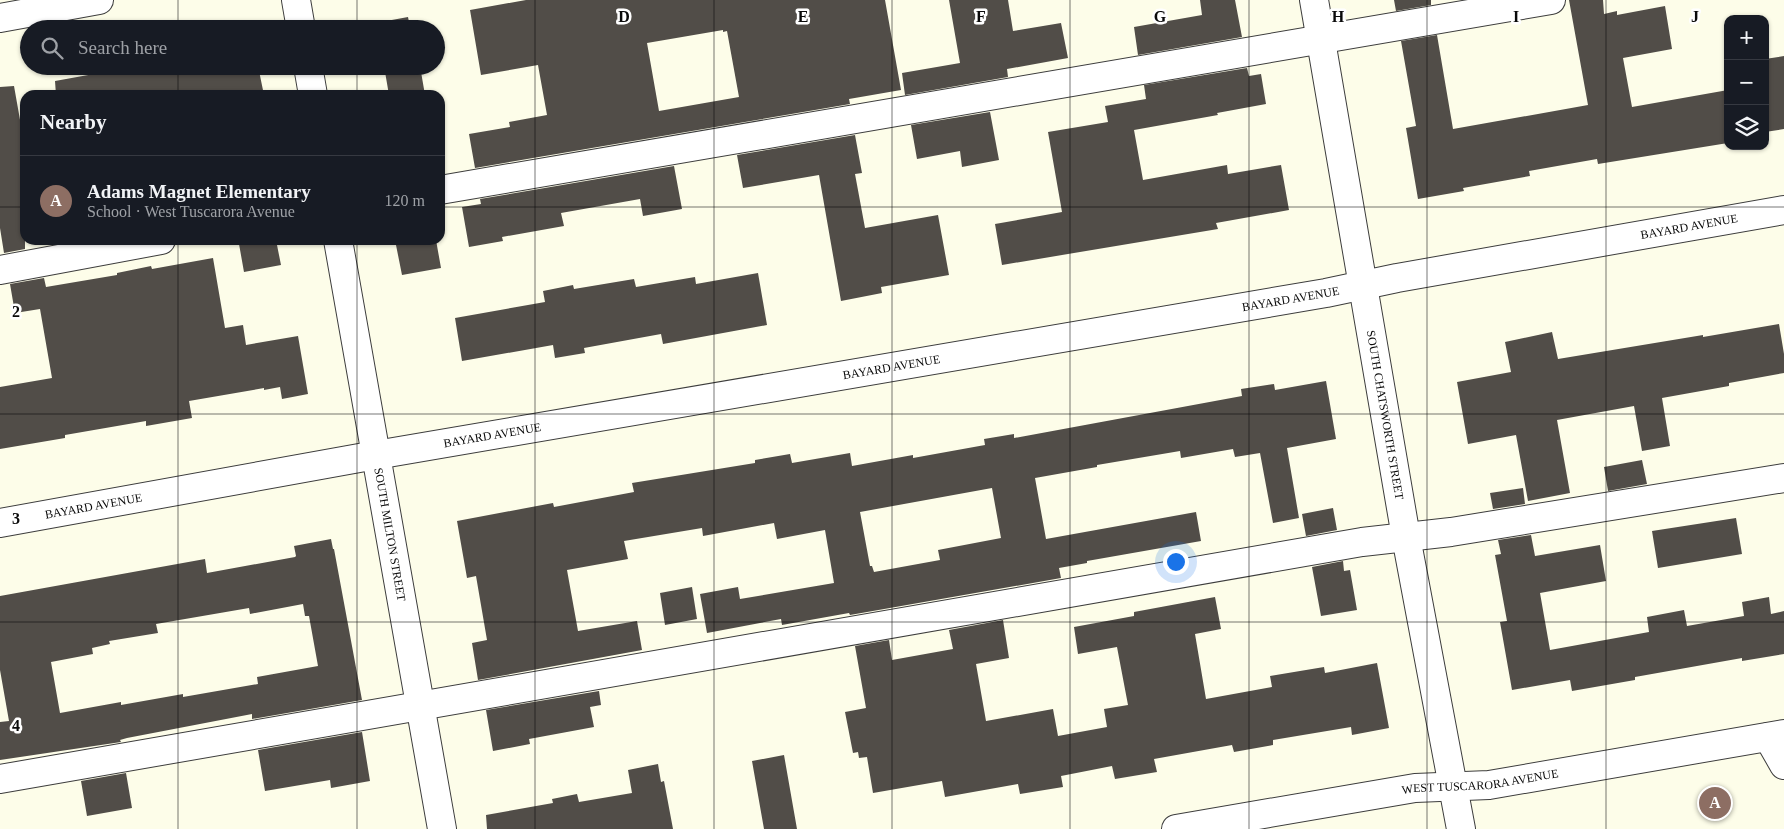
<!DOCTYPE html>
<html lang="en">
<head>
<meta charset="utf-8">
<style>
  :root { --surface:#171b24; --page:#20242c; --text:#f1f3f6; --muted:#9ea1a6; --line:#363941; --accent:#ea580c }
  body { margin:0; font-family:"Times New Roman",serif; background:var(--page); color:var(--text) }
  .controls { position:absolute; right:15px; top:15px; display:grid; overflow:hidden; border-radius:10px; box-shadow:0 1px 4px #0004 }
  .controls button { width:45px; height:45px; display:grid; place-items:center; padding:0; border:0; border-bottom:1px solid var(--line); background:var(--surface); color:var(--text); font:25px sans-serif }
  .you { position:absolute; left:1175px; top:561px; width:18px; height:18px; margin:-12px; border:4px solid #fff; border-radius:50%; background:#1a73e8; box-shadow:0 0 0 8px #1a73e833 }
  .badge { display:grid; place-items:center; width:32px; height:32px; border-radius:50%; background:var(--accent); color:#fff; font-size:16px; font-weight:700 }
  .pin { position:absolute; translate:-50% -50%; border:2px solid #fff; box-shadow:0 1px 5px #0006 }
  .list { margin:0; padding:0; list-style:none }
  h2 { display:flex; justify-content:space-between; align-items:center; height:65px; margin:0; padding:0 20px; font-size:21px }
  h2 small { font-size:16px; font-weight:400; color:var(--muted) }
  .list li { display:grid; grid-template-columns:32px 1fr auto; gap:15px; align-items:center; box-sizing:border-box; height:90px; padding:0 20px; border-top:1px solid var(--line) }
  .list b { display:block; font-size:19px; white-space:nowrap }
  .list p { margin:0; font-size:16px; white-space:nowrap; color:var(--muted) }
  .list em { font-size:16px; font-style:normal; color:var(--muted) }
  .icon { flex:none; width:28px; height:28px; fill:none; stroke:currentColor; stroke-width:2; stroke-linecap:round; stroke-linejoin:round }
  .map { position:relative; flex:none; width:1784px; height:829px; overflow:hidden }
  .search { position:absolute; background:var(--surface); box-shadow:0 1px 4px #0004; left:20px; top:20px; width:425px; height:55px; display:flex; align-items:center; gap:12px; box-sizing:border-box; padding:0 18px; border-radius:28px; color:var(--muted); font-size:19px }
  .panel { position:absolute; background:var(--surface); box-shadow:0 1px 4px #0004; left:20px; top:90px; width:425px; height:155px; border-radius:15px }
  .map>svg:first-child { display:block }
  .building { fill:#514d48; fill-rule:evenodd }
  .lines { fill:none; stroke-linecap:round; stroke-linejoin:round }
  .minor-casing { stroke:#3d3d3d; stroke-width:30 }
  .minor { stroke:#fff; stroke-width:28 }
  .grid { fill:none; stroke:#0a0a0a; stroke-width:1; stroke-opacity:0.55 }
  .labels { text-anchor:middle; stroke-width:5; stroke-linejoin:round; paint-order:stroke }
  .street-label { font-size:12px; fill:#0a0a0a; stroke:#fff }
  .grid-label { font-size:16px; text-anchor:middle; font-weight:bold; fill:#0a0a0a; stroke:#fff; stroke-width:5; stroke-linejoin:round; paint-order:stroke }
</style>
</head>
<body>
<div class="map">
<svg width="1784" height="829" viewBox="0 0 1784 829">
  <rect width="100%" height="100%" fill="#fdfde9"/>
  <path class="building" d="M526,0H885L901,90L849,99L850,104L475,168L469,134L510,127L509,122L547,115L538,65L481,75L470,10ZM723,30V32L727,31L739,97L659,111L647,43Z
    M949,0H1008L1013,31L1061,23L1068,58L1007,69L1008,77L905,95L902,73L960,63Z
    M1200,0H1235L1242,37L1138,55L1134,27L1202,15Z
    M1394,0H1431V5L1396,11Z
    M1569,0H1603L1604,14L1617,11V15L1665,6L1672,49L1623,58L1632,107L1728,90V143L1598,164L1597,159L1529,171L1530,176L1463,188L1464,191L1418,199L1406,128L1416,126L1401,41L1437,35L1453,129L1588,105Z
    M408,17L410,27L413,26V29H382L381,22Z
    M1784,56V129L1765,132V59Z
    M138,66H258L264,95H56L55,81Z
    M384,66H420L425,95H389Z
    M1247,68L1249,76L1261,74L1266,104L1217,113L1218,115L1134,130L1143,180L1227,165L1228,174L1281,165L1289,210L1216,223L1218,229L1002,265L995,224L1062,212L1048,132L1108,122L1105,106L1146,99L1144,85Z
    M14,86L25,148V249L4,253L0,228V87Z
    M990,112L999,160L962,167L960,151L917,159L911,125Z
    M855,135L862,173L855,174L865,228L938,215L949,275L881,287L882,293L841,301L819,175L743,188L737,155Z
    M674,166L682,209L643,216L640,199L561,213L564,226L502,237L503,241L469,247L462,207L481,204L480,199Z
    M263,240H276L281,265L244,272L239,244Z
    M395,240H436L441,268L402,275Z
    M213,258L225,328L243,325L246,345L298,336L308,394L282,399L280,387L264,390V388L189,401L192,418L146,426V421L65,435V438L0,449V387L52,378L40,309L15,313L10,284L44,278L46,287L117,275V273L151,266L152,269Z
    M758,273L767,325L663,344L661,334L584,348L585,353L555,358L553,345L462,361L455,318L545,302L543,291L573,285L574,289L634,279L636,287L695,277L696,284Z
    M1779,324L1784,354V373L1729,383V386L1662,398L1670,446L1642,451L1634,406L1557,420L1570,493L1528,501L1516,435L1468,444L1457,382L1511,372L1505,342L1552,332L1558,359L1703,335V337Z
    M1326,381L1336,439L1287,448L1299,518L1273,523L1260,453L1235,457L1233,449L1181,458L1180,451L1097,465V467L1035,478L1046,539L1196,512L1201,541L1087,561V563L1059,568L1061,578L850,615L849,613L782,625L781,619L707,633L700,594L738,587L740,599L834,583L825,530L777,539L774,523L703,536L702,528L624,541L628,559L567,570L578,631L637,621L642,650L478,680L472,643L487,640L476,576L467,578L457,521L553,503L554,507L634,492L632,483L755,463V460L790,454L792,463L850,453L852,466L913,455V458L985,445L984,439L1014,434V438L1242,396L1241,389L1274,384L1275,390ZM992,488L1001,538L938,550L940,560L874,572L872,566H870L860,512Z
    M1642,460L1647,484L1608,491L1604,467Z
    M1523,488L1525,504L1493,509L1490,493Z
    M1333,508L1337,530L1306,536L1302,514Z
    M1736,518L1742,554L1658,568L1652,531Z
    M1531,535L1535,556L1600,545L1606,581L1540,593L1550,650L1649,632L1647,617L1684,610L1687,626L1744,616L1742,602L1769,597L1771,614L1784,611V654L1742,661V658L1635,677V680L1572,691L1570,680L1512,690L1500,622L1507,621L1495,555L1501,554L1498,540Z
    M331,539L333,549H334L362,700L252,719V714L127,738L120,740L121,742L0,760V722L9,721L0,670V596L205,559L207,573L295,557L296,556L294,546ZM303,604L305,616H309L318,666L257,677L258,684L183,697V694L121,705V702L60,713L51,662L93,654L92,648L110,644L109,641L158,633L156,624L249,608L250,614Z
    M1343,561L1344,571L1350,570L1357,610L1321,616L1312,567Z
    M692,587L697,619L665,625L660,593Z
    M1215,597L1221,629L1195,634L1206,699L1272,687L1270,676L1324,667L1325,673L1377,663L1389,728L1352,735L1351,727L1273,740V745L1234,752L1232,745L1154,759L1157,772L1115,779L1112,766L1061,776L1063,787L1020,794L1018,784L945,797L942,781L873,793L867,757L859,758L858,752L853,753L845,712L866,708L855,646L889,640L892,660L953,649L949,630L1003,620L1009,658L976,664L986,721L1053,709L1058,736L1107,727L1104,709L1128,705L1117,647L1078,654L1074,627L1134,616V612Z
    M599,691L601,705L590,707L594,727L529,739L530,744L493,751L486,710Z
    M362,732L370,781L331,788L330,780L265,791L258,750Z
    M784,755L797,829H764L752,761Z
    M658,764L661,782L664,781L673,829H487L486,815L553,803L552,799L577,794L579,802L632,793L628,770Z
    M126,773L132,808L87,816L81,781Z"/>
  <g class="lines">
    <defs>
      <g id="minor">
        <path d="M296,0L301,29"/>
        <path id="s1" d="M1314,0L1406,537L1461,829"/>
        <path d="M0,18L99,0"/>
        <path d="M308,66L313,95"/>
        <path d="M440,190L1551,0"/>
        <path id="s2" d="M338,240L442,829"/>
        <path d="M0,270L161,240"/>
        <path id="s3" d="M0,523L376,455L1326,293L1397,278L1784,210"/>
        <path d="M1768,737L1784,765"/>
        <path d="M0,779L1362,542L1451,532L1784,478"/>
        <path id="s4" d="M1176,829L1415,788L1489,785L1784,734"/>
      </g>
    </defs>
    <use href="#minor" class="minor-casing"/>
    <use href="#minor" class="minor"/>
  </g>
  <path class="grid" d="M178,0V29M357,0V29M535,0V829M714,0V829M892,0V829M1070,0V829M1249,0V829M1427,0V829M1606,0V829M178,66V95M357,66V95M0,207H25M440,207H1784M178,240V829M357,240V829M0,414H1784M0,622H1784"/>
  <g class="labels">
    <g class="street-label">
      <text dy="4" stroke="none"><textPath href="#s3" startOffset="1715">BAYARD AVENUE</textPath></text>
      <text dy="4" stroke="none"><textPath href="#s3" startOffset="1310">BAYARD AVENUE</textPath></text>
      <text dy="4" stroke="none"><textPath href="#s3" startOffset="905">BAYARD AVENUE</textPath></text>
      <text dy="4" stroke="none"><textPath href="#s1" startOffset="421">SOUTH CHATSWORTH STREET</textPath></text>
      <text dy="4" stroke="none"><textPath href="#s3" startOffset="500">BAYARD AVENUE</textPath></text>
      <text dy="4" stroke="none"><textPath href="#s3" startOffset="95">BAYARD AVENUE</textPath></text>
      <text dy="4" stroke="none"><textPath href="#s2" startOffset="299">SOUTH MILTON STREET</textPath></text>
      <text dy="4" stroke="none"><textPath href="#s4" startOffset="308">WEST TUSCARORA AVENUE</textPath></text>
    </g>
  </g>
  <g class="grid-label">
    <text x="624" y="22">D</text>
    <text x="803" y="22">E</text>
    <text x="981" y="22">F</text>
    <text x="1160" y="22">G</text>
    <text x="1338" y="22">H</text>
    <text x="1516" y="22">I</text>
    <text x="1695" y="22">J</text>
    <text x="16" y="317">2</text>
    <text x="16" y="524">3</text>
    <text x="16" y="731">4</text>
  </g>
</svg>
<div class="controls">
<button>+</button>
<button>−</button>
<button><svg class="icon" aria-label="layers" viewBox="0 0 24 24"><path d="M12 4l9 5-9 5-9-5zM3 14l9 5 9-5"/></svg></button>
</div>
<div class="you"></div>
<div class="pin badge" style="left:1715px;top:803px;background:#8d6e63">A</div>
<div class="search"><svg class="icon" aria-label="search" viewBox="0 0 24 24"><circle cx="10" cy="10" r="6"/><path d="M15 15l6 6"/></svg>Search here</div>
<section class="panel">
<h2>Nearby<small></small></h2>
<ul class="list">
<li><span class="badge" style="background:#8d6e63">A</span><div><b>Adams Magnet Elementary</b><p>School · West Tuscarora Avenue</p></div><em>120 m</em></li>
</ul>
</section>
</div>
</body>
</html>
